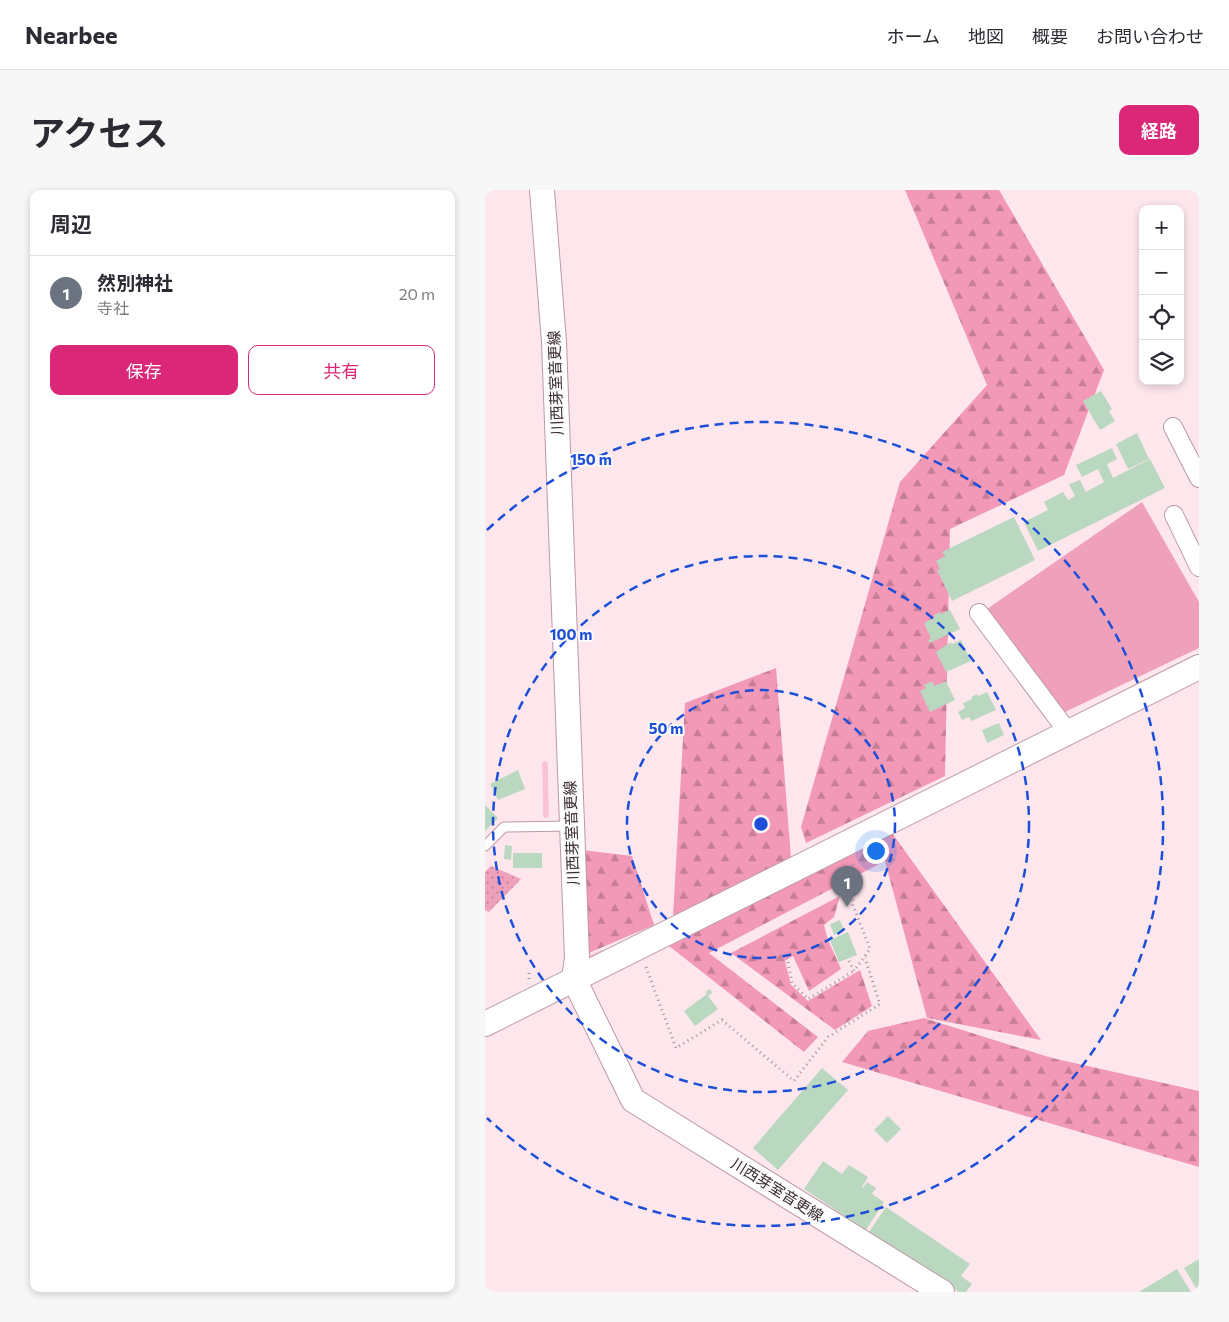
<!DOCTYPE html>
<html lang="ja">
<head>
<meta charset="utf-8">
<style>
  :root { --surface:#fff; --page:#f7f7f7; --text:#2b2b33; --muted:#7c7c81; --line:#e1e1e2; --accent:#db2777 }
  body { margin:0; font-family:Commissioner,"Noto Sans JP",sans-serif; background:var(--page); color:var(--text) }
  .controls { position:absolute; right:15px; top:15px; display:grid; overflow:hidden; border-radius:10px; box-shadow:0 2px 8px #0003 }
  .controls button { width:45px; height:45px; display:grid; place-items:center; padding:0; border:0; border-bottom:1px solid var(--line); background:var(--surface); color:var(--text); font:25px sans-serif }
  .you { position:absolute; left:390px; top:660px; width:18px; height:18px; margin:-12px; border:4px solid #fff; border-radius:50%; background:#1a73e8; box-shadow:0 0 0 8px #1a73e833 }
  .badge { display:grid; place-items:center; width:32px; height:32px; border-radius:50%; background:var(--accent); color:#fff; font-size:16px; font-weight:700 }
  .pin { position:absolute; translate:-50% -41px; filter:drop-shadow(0 1px 2px #0008) }
  .pin::after { content:''; position:absolute; top:26px; width:18px; height:15px; background:inherit; clip-path:polygon(0 0,100% 0,50% 100%) }
  .list { margin:0; padding:0; list-style:none }
  h2 { display:flex; justify-content:space-between; align-items:center; height:65px; margin:0; padding:0 20px; font-size:21px }
  h2 small { font-size:16px; font-weight:400; color:var(--muted) }
  .list li { display:grid; grid-template-columns:32px 1fr auto; gap:15px; align-items:center; box-sizing:border-box; height:75px; padding:0 20px; border-top:1px solid var(--line) }
  .list b { display:block; font-size:19px; white-space:nowrap }
  .list p { margin:0; font-size:16px; white-space:nowrap; color:var(--muted) }
  .list em { font-size:16px; font-style:normal; color:var(--muted) }
  .actions { display:flex; gap:10px; padding:15px 20px }
  .actions a { flex:1; padding:11px 0; border:1px solid var(--accent); border-radius:10px; text-align:center; font-size:18px; color:var(--accent) }
  .actions .main { background:var(--accent); color:#fff }
  .icon { flex:none; width:28px; height:28px; fill:none; stroke:currentColor; stroke-width:2; stroke-linecap:round; stroke-linejoin:round }
  .map { position:relative; flex:none; width:714px; height:1102px; overflow:hidden; border-radius:10px }
  header { display:flex; align-items:center; gap:30px; box-sizing:border-box; height:70px; padding:0 25px; background:var(--surface); border-bottom:1px solid var(--line) }
  header strong { font-size:24px }
  nav { display:flex; gap:28px; margin-inline-start:auto; font-size:18px }
  .intro { display:flex; align-items:center; justify-content:space-between; box-sizing:border-box; height:120px; padding:0 30px }
  h1 { margin:0; font-size:35px }
  .button { padding:12px 22px; border-radius:10px; background:var(--accent); color:#fff; font-size:18px; font-weight:700 }
  main { display:flex; gap:30px; padding:0 30px }
  aside { flex:1; background:var(--surface); border-radius:10px; box-shadow:0 2px 8px #0003 }
  .map>svg:first-child { display:block }
  .grass { fill:url(#grass-dots) }
  .forest { fill:url(#forest-firs) }
  .garden { fill:#efa1bb }
  .lines { fill:none; stroke-linecap:round; stroke-linejoin:round }
  .stream { stroke:#fac2d4; stroke-width:5.5 }
  .building { fill:#bad8c0 }
  .lane-casing { stroke:#bd99a4; stroke-width:11 }
  .street-casing { stroke:#bd99a4; stroke-width:20 }
  .secondary-casing { stroke:#bd99a4; stroke-width:26 }
  .path { stroke:#a69398; stroke-width:3; stroke-dasharray:1 4; stroke-linecap:butt }
  .lane { stroke:#fff; stroke-width:9 }
  .street { stroke:#fff; stroke-width:18 }
  .secondary { stroke:#fff; stroke-width:24 }
  .ring { fill:none; stroke:#1d4ed8; stroke-width:2.5; stroke-dasharray:9 6 }
  .labels { text-anchor:middle; stroke-width:4; stroke-linejoin:round; paint-order:stroke }
  .street-label { font-size:15px; fill:#3a2c30; stroke:#fafafa }
  .centre { fill:#1d4ed8; stroke:#fafafa; stroke-width:2.5 }
  .ring-label { font-size:15px; text-anchor:middle; font-weight:bold; fill:#1d4ed8; stroke:#fafafa; stroke-width:4; stroke-linejoin:round; paint-order:stroke }
</style>
</head>
<body>
<header>
<strong>Nearbee</strong>
<nav><a>ホーム</a><a>地図</a><a>概要</a><a>お問い合わせ</a></nav>
</header>
<div class="intro"><h1>アクセス</h1><a class="button">経路</a></div>
<main>
<aside>
<h2>周辺<small></small></h2>
<ul class="list">
<li><span class="badge" style="background:#6b7280">1</span><div><b>然別神社</b><p>寺社</p></div><em>20 m</em></li>
</ul>
<div class="actions"><a class="main">保存</a><a>共有</a></div>
</aside>
<div class="map">
<svg width="714" height="1102" viewBox="0 0 714 1102">
  <defs>
    <pattern id="grass-dots" width="8" height="8" patternUnits="userSpaceOnUse" patternTransform="scale(1.25)"><rect width="8" height="8" fill="#efa1bb"/><path d="M2 2h.1M6 6h.1" fill="none" stroke="#c38398" stroke-width="1.8" stroke-linecap="round"/></pattern>
    <pattern id="forest-firs" width="22" height="20" patternUnits="userSpaceOnUse" patternTransform="scale(1.25)"><rect width="22" height="20" fill="#f399b8"/><path d="M5 1l3.5 6h-7zM16 11l3.5 6h-7z" fill="#c67d96"/></pattern>
  </defs>
  <rect width="100%" height="100%" fill="#fde6ec"/>
  <path class="grass" d="M6,676L36,689L4,722L0,720V682Z"/>
  <path class="forest" d="M420,0H514L619,180L579,285L465,339L460,586L321,653L316,637L415,292L502,195Z
    M291,478L306,668L188,727L200,513Z
    M407,643L556,850L442,828L400,671L224,763L333,847L319,862L184,756Z
    M97,660L147,666L169,735L99,765Z
    M355,706L349,727L339,735L343,750L356,779L324,801L308,766L300,771L306,795L323,811L375,780L387,816L350,840L246,763Z
    M439,828L567,868L714,901V977L357,872L383,841Z"/>
  <path class="garden" d="M657,312L714,412V458L580,522L502,419Z"/>
  <g class="lines">
    <path class="stream" d="M60,574L61,625
      M102,769L117,763"/>
  </g>
  <path class="building" d="M616,201L627,219L624,221L630,231L615,240L598,211Z
    M652,243L664,269L643,279L631,254Z
    M627,258L632,269L622,274L628,288L665,269L680,298L553,361L539,332L563,320L559,312L578,302L583,310L590,306L584,294L595,290L601,302L619,292L613,279L597,287L591,275Z
    M529,327L550,370L467,411L452,380L455,379L451,371L460,366L457,362Z
    M465,420L475,439L445,453L443,450L446,449L439,433L450,427L449,425L455,422L456,424Z
    M476,450L486,471L461,482L451,462L466,452L467,454Z
    M447,491L449,496L461,491L470,510L445,522L435,501L441,498L439,495Z
    M502,502L511,520L486,531L484,527L477,530L473,522L480,518L478,513L487,509L486,507L492,504L493,506Z
    M514,533L519,545L502,553L497,540Z
    M33,580L40,599L13,610L5,594Z
    M0,615L13,628L0,641Z
    M20,655L27,656L26,670L19,669Z
    M28,663H57V678H28Z
    M355,730L359,741L349,745L345,734Z
    M363,742L372,765L354,772L345,750Z
    M225,799L227,803L223,806L233,819L210,836L199,821L222,804L220,802Z
    M337,878L363,900L293,980L268,958Z
    M403,926L416,939L402,953L389,940Z
    M338,971L357,984L364,975L383,987L377,997L378,998L382,992L391,998L387,1004L399,1012L381,1040L319,999Z
    M401,1017L485,1074L476,1086L487,1094L481,1102H474L384,1042Z
    M714,1069V1101H713L699,1078Z
    M692,1079L706,1102H654Z"/>
  <g class="lines">
    <defs>
      <path id="lane" d="M0,656L19,637L87,636"/>
      <path id="street" d="M688,237L714,288
        M689,325L714,377
        M494,423L583,542"/>
      <path id="secondary" d="M57,0L69,152L92,768L89,789L148,910L457,1102
        M0,834L714,477"/>
    </defs>
    <use href="#lane" class="lane-casing"/>
    <use href="#street" class="street-casing"/>
    <use href="#secondary" class="secondary-casing"/>
    <path class="path" d="M364,771L369,781L385,759L368,715V672
      M303,772L307,793L323,809L369,781
      M161,777L191,858L237,830L309,891L343,847L395,814L380,768
      M44,789V779"/>
    <use href="#lane" class="lane"/>
    <use href="#street" class="street"/>
    <use href="#secondary" class="secondary"/>
  </g>
  <g class="ring">
    <circle cx="276" cy="634" r="134"/>
    <circle cx="276" cy="634" r="268"/>
    <path d="M2 340A402 402 0 1 1 2 928"/>
  </g>
  <g class="labels">
    <g class="street-label">
      <text transform="translate(71 193) rotate(-92)" y="5">川西芽室音更線</text>
      <text transform="translate(87 643) rotate(-92)" y="5">川西芽室音更線</text>
      <text transform="translate(292 1000) rotate(32)" y="5">川西芽室音更線</text>
    </g>
  </g>
  <circle cx="276" cy="634" r="8" class="centre"/>
  <g class="ring-label">
    <text x="106" y="275">150 m</text>
    <text x="86" y="450">100 m</text>
    <text x="181" y="544">50 m</text>
  </g>
</svg>
<div class="controls">
<button>+</button>
<button>−</button>
<button><svg class="icon" aria-label="locate" viewBox="0 0 24 24"><circle cx="12" cy="12" r="6"/><path d="M12 2v4M12 18v4M2 12h4M18 12h4"/></svg></button>
<button><svg class="icon" aria-label="layers" viewBox="0 0 24 24"><path d="M12 4l9 5-9 5-9-5zM3 14l9 5 9-5"/></svg></button>
</div>
<div class="you"></div>
<div class="pin badge" style="left:362px;top:717px;background:#6b7280">1</div>
</div>
</main>
</body>
</html>
